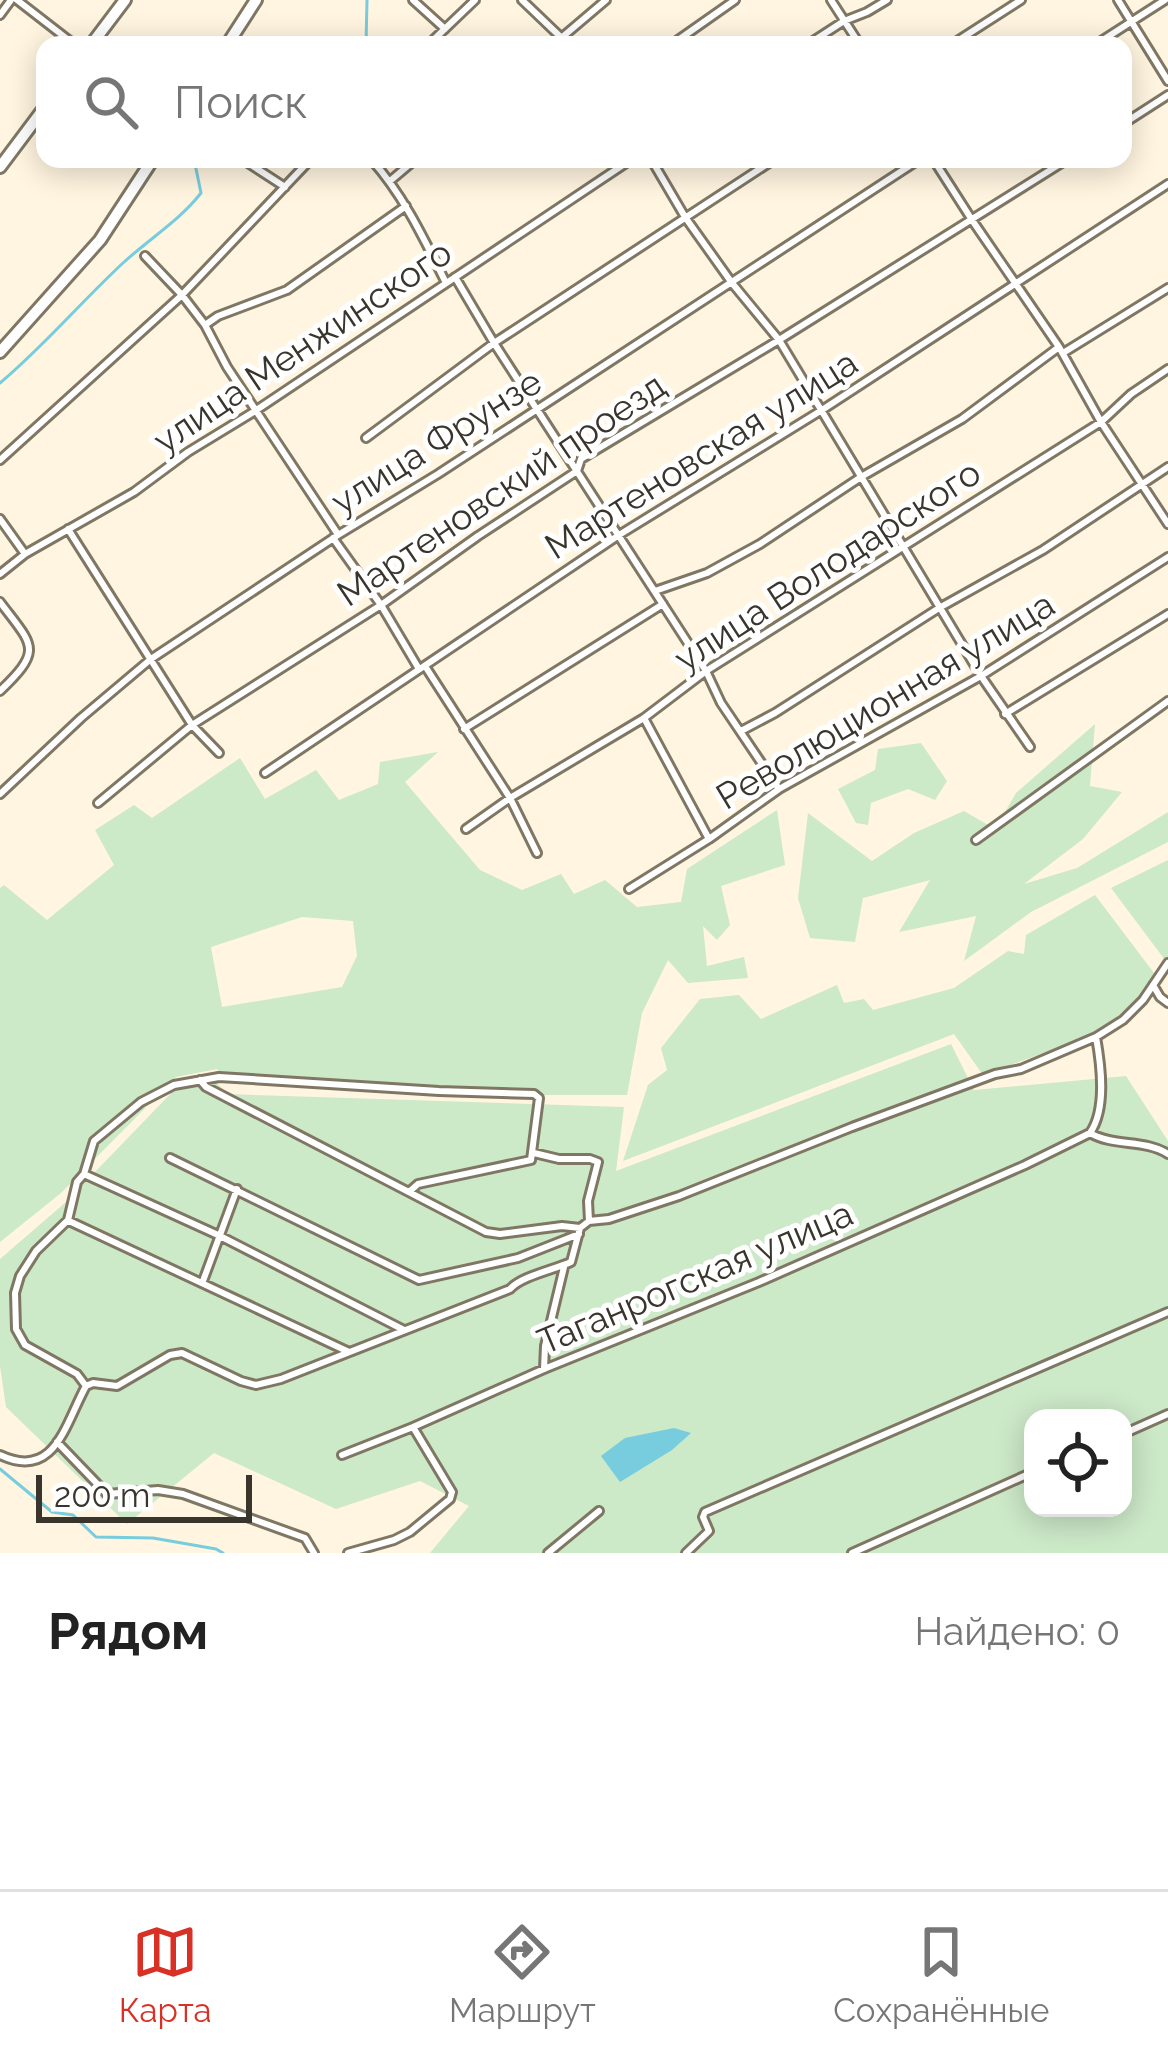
<!DOCTYPE html>
<html lang="ru">
<head>
<meta charset="utf-8">
<style>
  :root { --surface:#fff; --page:#f6f6f6; --text:#222; --muted:#767676; --line:#e0e0e0; --accent:#d93025 }
  body { margin:0; font-family:Raleway,sans-serif; background:var(--page); color:var(--text) }
  .controls { position:absolute; right:36px; bottom:36px; display:grid; overflow:hidden; border-radius:24px; box-shadow:0 6px 30px #0003 }
  .controls button { width:108px; height:108px; display:grid; place-items:center; padding:0; border:0; border-bottom:3px solid var(--line); background:var(--surface); color:var(--text); font:60px sans-serif }
  .scale { position:absolute; left:36px; bottom:30px; width:216px; box-sizing:border-box; padding-left:12px; border:6px solid #39352d; border-top:0; font-size:33px; line-height:42px; white-space:nowrap; color:#39352d; -webkit-text-stroke:9px #fff; paint-order:stroke }
  .list { margin:0; padding:0; list-style:none }
  h2 { display:flex; justify-content:space-between; align-items:center; height:156px; margin:0; padding:0 48px; font-size:51px }
  h2 small { font-size:39px; font-weight:400; color:var(--muted) }
  .icon { flex:none; width:66px; height:66px; fill:none; stroke:currentColor; stroke-width:2; stroke-linecap:round; stroke-linejoin:round }
  .map { position:relative; flex:none; width:1168px; height:1553px; overflow:hidden }
  .search { position:absolute; background:var(--surface); box-shadow:0 6px 30px #0003; left:36px; right:36px; top:36px; height:132px; display:flex; align-items:center; gap:30px; box-sizing:border-box; padding:0 42px; border-radius:24px; color:var(--muted); font-size:45px }
  .sheet { height:336px; background:var(--surface) }
  nav { display:flex; justify-content:space-around; align-items:center; box-sizing:border-box; height:168px; border-top:3px solid var(--line); background:var(--surface); font-size:33px; color:var(--muted) }
  nav a { display:grid; justify-items:center; gap:6px }
  nav .on { color:var(--accent) }
  .map>svg:first-child { display:block }
  .green { fill:#cce9c8; fill-rule:evenodd }
  .water { fill:#7cd }
  .lines { fill:none; stroke-linecap:round; stroke-linejoin:round }
  .stream { stroke:#7cd; stroke-width:3 }
  .minor-casing { stroke:#7f7764; stroke-width:12 }
  .primary-casing { stroke:#7f7764; stroke-width:16 }
  .minor { stroke:#fff; stroke-width:6 }
  .primary { stroke:#fff; stroke-width:10 }
  .labels { text-anchor:middle; stroke-width:10; stroke-linejoin:round; paint-order:stroke }
  .street-label { font-size:36px; fill:#39352d; stroke:#fff }
</style>
</head>
<body>
<div class="map">
<svg width="1168" height="1553" viewBox="0 0 1168 1553">
  <rect width="100%" height="100%" fill="#fff5e0"/>
  <path class="green" d="M1095,724L1090,786L1122,792L1083,839L1024,884L1077,868L1168,812V842L1031,912L964,961L976,916L899,932L930,880L863,898L855,942L810,938L798,898L808,813L872,861L914,833L964,811L995,829L1016,793Z
    M921,743L947,781L935,800L908,789L871,803L868,825L856,823L838,789L875,770L878,749Z
    M438,752L405,782L480,870L522,890L561,874L574,894L605,880L637,907L681,902L687,869L777,810L785,865L721,886L730,925L717,940L703,926L707,966L744,957L748,978L688,983L668,960L642,1013L627,1095H456L229,1082L217,1069L176,1077L61,1193L0,1242V888L4,885L47,920L114,865L95,830L134,805L152,818L240,758L265,799L316,770L339,800L378,784L380,762ZM302,917L353,921L357,956L342,987L222,1007L211,947Z
    M1168,860V964L1111,888Z
    M1095,895L1157,977L1143,1005L1112,1028L983,1075L954,1034L623,1161L648,1085L667,1070L661,1048L700,999L739,995L761,1019L837,985L844,1003L864,999L873,1010L954,988L1008,951L1024,954L1026,935Z
    M951,1044L974,1090L1126,1076L1168,1141V1553H430L469,1506L420,1481L336,1509L214,1453L127,1524L6,1407L0,1366V1259L66,1202L178,1086L212,1078L227,1094L624,1107L616,1171ZM1033,1418H1123V1508H1033Z"/>
  <path class="water" d="M674,1428L691,1433L672,1450L620,1482L601,1456L625,1438Z"/>
  <g class="lines">
    <path class="stream" d="M366,45L367,0
      M0,383C44,346 81,302 123,263C149,239 179,221 201,193L194,159
      M0,1469L52,1512L73,1515L96,1537L153,1538L216,1549L223,1553"/>
    <defs>
      <path id="minor" d="M17,0L75,45
        M413,0L445,29
        M522,0L569,45
        M831,0L860,45
        M1118,0L1168,81
        M0,15L11,0
        M428,45L475,0
        M553,45L606,0
        M671,45L735,0
        M807,45L844,21L867,12L887,0
        M951,45L1021,0
        M1095,45L1165,0
        M1123,124L1168,95
        M242,159L285,187
        M371,159C404,196 424,239 446,283
        M651,159L685,217L732,283L779,340L981,676L1030,747
        M933,159L972,220L1059,347L1101,422L1168,524
        M390,181L416,159
        M145,256L182,295L205,325L227,367L337,533
        M455,277L494,343L706,671L721,703L779,789
        M205,325L218,316L287,290L406,206
        M1063,353L1168,288
        M366,438L494,343L775,159
        M0,460L182,295L311,159
        M0,519L25,554
        M68,529L192,725L219,753
        M333,538L381,605L419,669
        M0,574L25,554L134,492L188,452L255,411L632,159
        M655,591L707,573L760,544L861,477L962,419L1059,347
        M0,602C33,646 44,649 0,691
        M425,666L510,798L537,853
        M1005,714L1168,614
        M644,718L709,839
        M464,729L663,604
        M741,731L775,713L939,608L1043,550L1168,467
        M265,773L619,535L822,410L1168,184
        M0,794L81,718L151,659L338,535L438,474L920,159
        M98,803L192,725L381,605L478,536L577,471L581,459L779,340L1068,159
        M466,829L510,798L644,718L706,671L1101,422L1131,394L1168,369
        M976,840L1168,701
        M629,889L709,839L779,789L981,676L1168,557
        M1153,985L1160,997L1168,1003
        M200,1080L206,1087L486,1232L500,1234L562,1226L580,1228
        M1090,1133C1114,1147 1145,1139 1168,1154
        M534,1153L559,1159H590L598,1162L588,1201L589,1221
        M170,1158L419,1280L518,1258L579,1234
        M84,1174L218,1235L404,1330
        M69,1221L349,1352
        M203,1281L237,1189
        M544,1369L545,1346L564,1267
        M86,1386L77,1374L25,1345L16,1329L15,1293L20,1276L36,1251L68,1220L77,1182L84,1174L94,1141L141,1102L174,1085L219,1077L439,1091L534,1094L539,1098L531,1160L418,1184L409,1192
        M1123,1434L1168,1414
        M57,1442L107,1494L158,1490L183,1494L305,1538L314,1553
        M0,1455C55,1481 65,1424 86,1386L93,1383L117,1386L170,1355L182,1353L241,1381L256,1385L281,1379L510,1289C522,1276 553,1270 571,1262L580,1228L589,1221L609,1219L679,1196L852,1127L995,1074L1021,1069L1096,1037L1123,1020L1143,1000L1168,963
        M342,1455L413,1427
        M348,1553L394,1540L410,1532L450,1499L452,1492L413,1427L544,1369L759,1282L1025,1165L1090,1133C1107,1109 1101,1065 1096,1037
        M548,1553L599,1511
        M686,1553L709,1531L703,1517L705,1512L1168,1312
        M852,1553L1033,1472"/>
      <path id="primary" d="M91,45L125,0
        M227,45L256,0
        M0,167L45,107
        M0,352L100,240L153,159"/>
    </defs>
    <use href="#minor" class="minor-casing"/>
    <use href="#primary" class="primary-casing"/>
    <use href="#minor" class="minor"/>
    <use href="#primary" class="primary"/>
  </g>
  <g class="labels">
    <g class="street-label">
      <text transform="translate(302 346) rotate(-34)" y="13">улица Менжинского</text>
      <text transform="translate(436 441) rotate(-32)" y="13">улица Фрунзе</text>
      <text transform="translate(701 454) rotate(-32)" y="13">Мартеновская улица</text>
      <text transform="translate(501 489) rotate(-34)" y="13">Мартеновский проезд</text>
      <text transform="translate(827 565) rotate(-33)" y="13">улица Володарского</text>
      <text transform="translate(885 700) rotate(-31)" y="13">Революционная улица</text>
      <text transform="translate(695 1277) rotate(-23)" y="13">Таганрогская улица</text>
    </g>
  </g>
</svg>
<div class="controls">
<button><svg class="icon" aria-label="locate" viewBox="0 0 24 24"><circle cx="12" cy="12" r="6"/><path d="M12 2v4M12 18v4M2 12h4M18 12h4"/></svg></button>
</div>
<div class="scale">200 m</div>
<div class="search"><svg class="icon" aria-label="search" viewBox="0 0 24 24"><circle cx="10" cy="10" r="6"/><path d="M15 15l6 6"/></svg>Поиск</div>
</div>
<section class="sheet">
<h2>Рядом<small>Найдено: 0</small></h2>
<ul class="list">
</ul>
</section>
<nav>
<a class="on"><svg class="icon" aria-label="map" viewBox="0 0 24 24"><path d="M3 6l6-2 6 2 6-2v14l-6 2-6-2-6 2zM9 4v14M15 6v14"/></svg>Карта</a>
<a><svg class="icon" aria-label="directions" viewBox="0 0 24 24"><path d="M12 3l9 9-9 9-9-9zM9 14v-3h6M13 9l2 2-2 2"/></svg>Маршрут</a>
<a><svg class="icon" aria-label="saved" viewBox="0 0 24 24"><path d="M7 4h10v16l-5-4-5 4z"/></svg>Сохранённые</a>
</nav>
</body>
</html>
